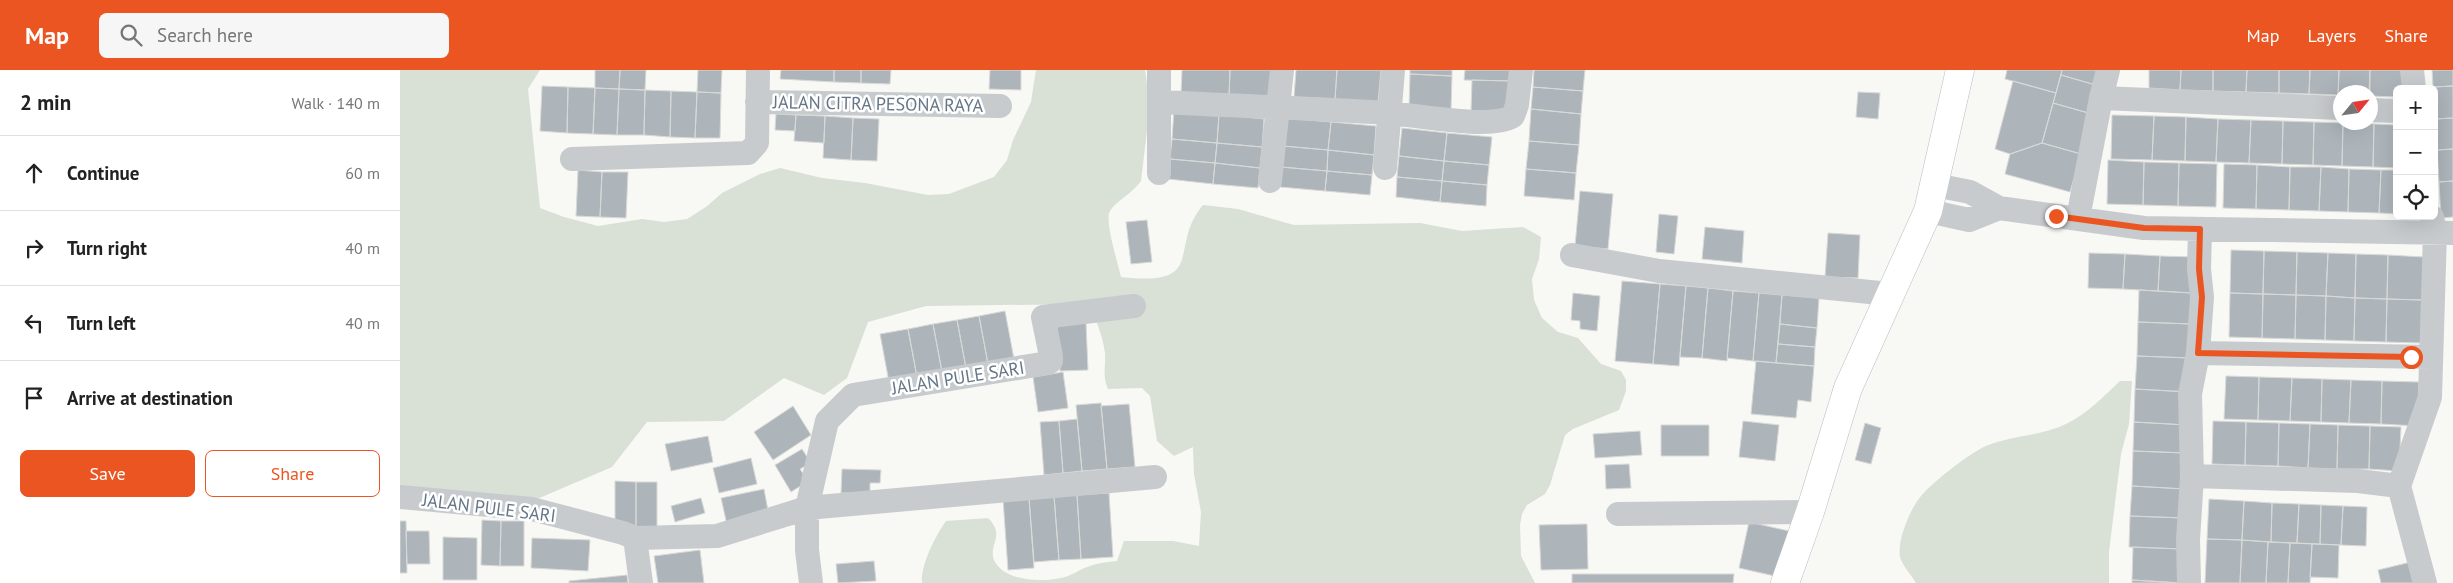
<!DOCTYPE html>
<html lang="en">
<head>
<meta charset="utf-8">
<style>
  :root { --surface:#fff; --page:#f6f6f6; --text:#222; --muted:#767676; --line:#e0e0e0; --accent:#eb5521 }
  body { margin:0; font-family:"PT Sans",sans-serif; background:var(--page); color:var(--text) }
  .controls { position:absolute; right:15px; top:15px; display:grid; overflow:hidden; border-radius:8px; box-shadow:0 5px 20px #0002 }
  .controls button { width:45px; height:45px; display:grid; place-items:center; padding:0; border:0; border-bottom:1px solid var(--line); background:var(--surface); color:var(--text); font:25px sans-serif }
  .compass { position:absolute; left:1933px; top:15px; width:45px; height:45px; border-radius:50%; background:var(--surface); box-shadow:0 5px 20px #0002; rotate:61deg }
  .stop { position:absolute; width:15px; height:15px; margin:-11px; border:4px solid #eb5521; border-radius:50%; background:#fff }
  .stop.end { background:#eb5521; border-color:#fff; box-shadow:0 1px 5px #0008 }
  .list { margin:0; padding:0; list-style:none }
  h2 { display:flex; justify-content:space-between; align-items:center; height:65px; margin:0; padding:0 20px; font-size:21px }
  h2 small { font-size:16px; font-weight:400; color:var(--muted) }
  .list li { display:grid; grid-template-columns:32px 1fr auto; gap:15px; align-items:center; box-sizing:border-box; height:75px; padding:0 20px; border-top:1px solid var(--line) }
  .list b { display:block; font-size:19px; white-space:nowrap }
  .list em { font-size:16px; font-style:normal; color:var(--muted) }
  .actions { display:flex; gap:10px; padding:15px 20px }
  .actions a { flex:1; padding:11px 0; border:1px solid var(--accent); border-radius:8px; text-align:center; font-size:18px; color:var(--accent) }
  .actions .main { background:var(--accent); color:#fff }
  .icon { flex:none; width:28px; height:28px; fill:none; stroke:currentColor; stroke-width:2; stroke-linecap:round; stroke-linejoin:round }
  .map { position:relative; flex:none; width:2053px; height:513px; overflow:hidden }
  header { display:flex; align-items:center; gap:30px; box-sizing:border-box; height:70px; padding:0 25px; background:var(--accent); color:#fff }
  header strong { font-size:24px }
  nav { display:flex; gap:28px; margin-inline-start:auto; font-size:18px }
  .search { width:350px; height:45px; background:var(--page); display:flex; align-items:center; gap:12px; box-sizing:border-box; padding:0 18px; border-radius:8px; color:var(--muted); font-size:19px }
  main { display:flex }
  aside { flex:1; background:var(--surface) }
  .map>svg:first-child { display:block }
  .green { fill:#d9e0d5 }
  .building { fill:#adb5bb; stroke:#d9d9d7 }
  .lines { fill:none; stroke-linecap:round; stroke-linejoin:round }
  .secondary-casing { stroke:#b9bec3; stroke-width:29 }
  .street { stroke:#c7cbce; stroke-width:24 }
  .secondary { stroke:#fff; stroke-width:28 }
  .route { stroke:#eb5521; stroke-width:6 }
  .labels { text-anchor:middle; stroke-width:5; stroke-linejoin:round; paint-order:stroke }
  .street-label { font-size:18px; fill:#657787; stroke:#fff }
</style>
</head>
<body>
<header>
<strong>Map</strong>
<div class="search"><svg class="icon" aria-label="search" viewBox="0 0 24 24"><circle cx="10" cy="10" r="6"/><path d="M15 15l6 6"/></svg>Search here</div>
<nav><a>Map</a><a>Layers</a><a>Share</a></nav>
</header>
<main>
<aside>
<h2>2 min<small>Walk · 140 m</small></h2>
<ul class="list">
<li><svg class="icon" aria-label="ahead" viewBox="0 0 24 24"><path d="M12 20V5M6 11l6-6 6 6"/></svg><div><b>Continue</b></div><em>60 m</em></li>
<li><svg class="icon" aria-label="right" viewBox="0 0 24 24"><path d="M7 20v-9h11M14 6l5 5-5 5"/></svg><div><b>Turn right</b></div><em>40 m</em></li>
<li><svg class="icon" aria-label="left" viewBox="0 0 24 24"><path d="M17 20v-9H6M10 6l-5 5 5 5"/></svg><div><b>Turn left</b></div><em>40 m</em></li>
<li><svg class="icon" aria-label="arrive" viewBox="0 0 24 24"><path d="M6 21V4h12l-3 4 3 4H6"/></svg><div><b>Arrive at destination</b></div></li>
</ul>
<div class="actions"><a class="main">Save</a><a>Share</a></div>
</aside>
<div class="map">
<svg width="2053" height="513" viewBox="0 0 2053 513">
  <rect width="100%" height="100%" fill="#f8f8f4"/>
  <path class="green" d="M0,0H140L128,19L140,138L164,147L198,156L242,149L264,152L287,149L306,137L322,123L360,104L380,98L422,108L465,113L528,125L549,124L594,107L607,90L613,70L631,32L636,0H745L750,35L741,111C733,123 716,131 710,141C704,150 718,193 721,207C809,217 767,178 803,135L838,139L894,155L1020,153L1062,161L1123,157L1141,167L1139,189L1132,209L1134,230L1142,248L1158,262L1178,268L1201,294L1221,301L1226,310V321L1219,340L1173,359L1165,365L1150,415L1145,424L1127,435L1122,444L1120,455L1121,486L1135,513H522C520,496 536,465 546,451L588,448C606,466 588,474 594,490C604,512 642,512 661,508C672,506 680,499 690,496C698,493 708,492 717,491L724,471H773L799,476L801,442L794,404L793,377L774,386L757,371L750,326L742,318L708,319C702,306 706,297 705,283C703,266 696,250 689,234L526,236L468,252L447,308L424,325L384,308L324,351L247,352L212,397L137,429L0,418Z
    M1720,311H1732L1729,354L1721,384L1709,482V513H1516C1512,506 1502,495 1500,487C1497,472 1509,442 1518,430C1528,415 1570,383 1586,376C1613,365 1642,366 1666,354C1687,344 1703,327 1720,311Z"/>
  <path class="building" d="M195,0H220L219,19L195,18Z
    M220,0H246L245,20L219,19Z
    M298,0H322L321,23L297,22Z
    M381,0H434V12L380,9Z
    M434,0H461V13L434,12Z
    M461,0H491L490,14L461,13Z
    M590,0H621V20L589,19Z
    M782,0H830L829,27L781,25Z
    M830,0H872L871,29L829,27Z
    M896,0H937L935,29L894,27Z
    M937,0H981L978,33L935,29Z
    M1010,0H1052V6L1010,4Z
    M1065,0H1112V11L1064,10Z
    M1134,0H1185L1183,21L1133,17Z
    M1607,0H1662L1656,23L1605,9Z
    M1662,0H1704L1699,16L1661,5Z
    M1749,0H1781L1780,20L1749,18Z
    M1781,0H1813V21L1780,20Z
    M1813,0H1847L1846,22L1813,21Z
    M1847,0H1879V23L1846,22Z
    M1879,0H1910L1909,24L1879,23Z
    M1910,0H1939L1938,25L1909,24Z
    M1939,0H1970L1969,22H1940V25H1938Z
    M1970,0H2008V19H1997V27L1970,26Z
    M2032,0H2053V16L2033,17Z
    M1010,4L1052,6L1051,40L1009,38Z
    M1661,5L1699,16L1692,44L1653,33Z
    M1072,10L1112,11L1111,43L1071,42Z
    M1613,11L1656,23L1642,73L1610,84L1595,79Z
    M142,16L168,17L167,63L140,61Z
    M2053,16V48L2035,49L2033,17Z
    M168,17L195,18L193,64L167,63Z
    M1133,17L1183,21L1181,44L1131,39Z
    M195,18L219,19L217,65L193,64Z
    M219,19L245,20L244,65H217Z
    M245,20L271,21L270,67L244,65Z
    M271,21L297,22L295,68L270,67Z
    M297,22L321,23L320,68H295Z
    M1458,22L1480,23L1478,49L1456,47Z
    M1653,33L1692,44L1681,84L1642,73Z
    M1131,39L1181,44L1179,75L1129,71Z
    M774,40L819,44L817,73L772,69Z
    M376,44L396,45L395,61L375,60Z
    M819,44L864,49L862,77L817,73Z
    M396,45L425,46L424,73L394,71Z
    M1712,45L1754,46L1752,90L1711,89Z
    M425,46L453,48L451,90L423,88Z
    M1754,46L1786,47L1785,91L1752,90Z
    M1786,47L1818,49L1816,92L1785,91Z
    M453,48L479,49L477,91L451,90Z
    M886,48L931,52L928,80L883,76Z
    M2053,48V79L2037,80L2035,49Z
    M1818,49L1851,50L1849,93L1816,92Z
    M1851,50L1883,51L1882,94L1849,93Z
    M1883,51L1914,52L1913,95L1882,94Z
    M931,52L976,56L974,85L928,80Z
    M1914,52L1943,53L1942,96L1913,95Z
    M1943,53L1974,54L1973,97L1942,96Z
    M1974,54L1997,55V98L1973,97Z
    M1002,58L1047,63L1044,91L999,86Z
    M1047,63L1092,67L1089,95L1044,91Z
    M772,69L817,73L815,93L770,89Z
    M1129,71L1179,75L1176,103L1126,99Z
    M817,73L862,77L860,98L815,93Z
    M1642,73L1681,84L1670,122L1605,104L1610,84Z
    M883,76L928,80L927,101L881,97Z
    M2053,79V111L2039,112L2037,80Z
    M928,80L974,85L972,105L927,101Z
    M999,86L1044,91L1042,111L997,107Z
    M770,89L815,93L813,114L768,109Z
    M1708,90L1744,92L1743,135L1707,134Z
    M1044,91L1089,95L1087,115L1042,111Z
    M1744,92L1779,93L1778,136L1743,135Z
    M815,93L860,98L858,118L813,114Z
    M1779,93L1817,94L1816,137L1778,136Z
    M1824,94L1857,95L1856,139L1823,138Z
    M1857,95L1890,97L1889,140L1856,139Z
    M881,97L927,101L925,121L880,117Z
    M1890,97H1921L1919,141L1889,140Z
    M1921,97L1949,99L1948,142L1919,141Z
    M1126,99L1176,103L1174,130L1124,126Z
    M1949,99L1981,100L1979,143L1948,142Z
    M178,100L202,102L200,147L176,146Z
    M1981,100H1997V144L1979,143Z
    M927,101L972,105L970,125L925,121Z
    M202,102H228L226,148L200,147Z
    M997,107L1042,111L1040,132L996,127Z
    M1042,111L1087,115L1086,136L1040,132Z
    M2053,111V147L2041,148L2039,112Z
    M1180,121L1213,124L1208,179L1175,176Z
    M1259,144L1278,146L1274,184L1256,182Z
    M747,150L752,192L731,194L726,152Z
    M1305,157L1344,161L1342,193L1302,189Z
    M1428,163L1460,165L1458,208L1425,207Z
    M1831,180L1864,181L1863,224L1830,223Z
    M1864,181L1897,182L1896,225L1863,224Z
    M1897,182L1928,183L1926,226L1896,225Z
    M1689,183L1725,184L1723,219L1688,218Z
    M1928,183L1956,184L1955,228L1926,226Z
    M1725,184L1760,186L1758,221L1723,219Z
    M1956,184L1988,185L1987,229L1955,228Z
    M1988,185L2024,187L2022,230L1987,229Z
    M1760,186L1794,187L1792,223L1758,221Z
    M1222,211L1260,214L1253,294L1215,291Z
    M1260,214L1286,216L1279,296L1253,294Z
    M1286,216L1308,218L1302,288L1280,287Z
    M1308,218L1333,221L1327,291L1302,288Z
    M1739,220L1792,223L1791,254L1738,252Z
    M1333,221L1359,223L1353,291L1327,288Z
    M1173,223L1200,226L1197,261L1180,259V251L1171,250Z
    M1359,223L1382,225L1376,293L1353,291Z
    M1830,223L1863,224L1862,268L1829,267Z
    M1863,224L1896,225L1895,269L1862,268Z
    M1382,225L1419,228L1417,258L1380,254Z
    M1896,225L1926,226L1925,270L1895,269Z
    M1926,226L1955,228L1954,271L1925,270Z
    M1955,228L1987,229L1986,272L1954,271Z
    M1987,229L2022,230L2021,273L1986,272Z
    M605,241L614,289L588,294L579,246Z
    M579,246L588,294L566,298L557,250Z
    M557,250L566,298L542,302L533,254Z
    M1738,252L1791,254L1790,288L1737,286Z
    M686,253L688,300L660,301L657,255Z
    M533,254L542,302L517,307L508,259Z
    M1380,254L1417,258L1415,277L1378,274Z
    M508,259L517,307L489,312L480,264Z
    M1378,274L1415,277L1414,296L1376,293Z
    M1737,286L1790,288L1789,322L1735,319Z
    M1356,291L1414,296L1411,332L1398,330L1396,348L1351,344Z
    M663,302L668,338L638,342L633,307Z
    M1826,306L1859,307L1858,350L1824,349Z
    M1859,307L1892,308L1890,351L1858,350Z
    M1892,308L1922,309L1921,352L1890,351Z
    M1922,309L1951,310L1949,353L1921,352Z
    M1951,310L1982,311L1981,354L1949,353Z
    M1982,311L2019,312L2017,356L1981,354Z
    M1735,319L1789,322L1787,355L1734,352Z
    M701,333L707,399L682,401L676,335Z
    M729,334L735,397L707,399L701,336Z
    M393,336L411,365L373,390L354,362Z
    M677,349L682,401L663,403L659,351Z
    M659,351L663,403L644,405L640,352Z
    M1343,351L1379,355L1375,391L1339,387Z
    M1813,351L1846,352L1845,395L1812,394Z
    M1734,352L1787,355L1786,383L1733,381Z
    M1846,352L1879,353L1878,396L1845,395Z
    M1465,353L1481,358L1471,394L1455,390Z
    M1879,353L1910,354L1908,398L1878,396Z
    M1910,354L1938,355L1937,399L1908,398Z
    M1261,355H1309V386H1261Z
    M1938,355L1970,356L1969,399H1937Z
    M1970,356L2001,357L1999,401L1969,399Z
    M1240,361L1242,385L1195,388L1193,364Z
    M308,366L313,392L271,401L265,374Z
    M402,379L411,393L400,399L408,411L391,422L375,395Z
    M1733,381L1786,383L1785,419L1732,416Z
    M351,388L357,414L319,423L313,398Z
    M1229,394L1231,418L1206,419L1205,395Z
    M442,399L481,400L480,413H470V423H441Z
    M215,411L236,412V457L215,456Z
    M236,412H257V457H236Z
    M1732,416L1785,419L1784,448L1730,446Z
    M364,419L369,446L327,455L321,428Z
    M709,423L713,487L681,489L677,425Z
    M677,425L681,489L659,490L654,426Z
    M654,426L659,490L634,492L629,428Z
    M301,428L305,443L275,452L271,436Z
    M629,428L634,498L608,500L603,429Z
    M1809,429L1844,431L1842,470L1807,469Z
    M1844,431L1872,433L1871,472L1842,470Z
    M1872,433L1899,434L1897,473L1871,472Z
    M1899,434L1921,435L1920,474L1897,473Z
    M1921,435L1943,436L1941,475L1920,474Z
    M1943,436L1967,437L1966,476L1941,475Z
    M1730,446L1784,448L1782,479L1729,477Z
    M82,450L101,451L100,496L81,495Z
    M0,451H6L7,503H0Z
    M101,451H124V496H100Z
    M1349,452L1389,461L1379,507L1339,498Z
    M1187,454L1188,499L1141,500L1139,455Z
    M6,461H29L30,494H7Z
    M43,467L77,468V510H43Z
    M132,468L190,470L188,501L131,498Z
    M1807,469L1842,470L1840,513H1805Z
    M1842,470L1868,472L1866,513H1840Z
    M1868,472L1890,473L1888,513H1866Z
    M1890,473L1912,474L1910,513H1888Z
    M1912,474L1939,475L1938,508L1910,507Z
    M1733,477L1782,479L1781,513L1732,510Z
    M300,480L304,513H258L254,486Z
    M474,491L476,511L438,513L436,494Z
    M2015,491L2021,513H1981L1978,500Z
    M1172,504H1334L1333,513H1172Z
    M227,505L228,513H169V511Z
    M1732,510L1781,513H1732Z"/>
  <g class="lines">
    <defs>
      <path id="secondary" d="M1385,513L1410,442L1448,318L1528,141L1560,0"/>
    </defs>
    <use href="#secondary" class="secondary-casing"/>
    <path class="street" d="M759,0V103
      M2012,0L2014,19
      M1701,28L1940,38
      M357,32L600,36
      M760,32C836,36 912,38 989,43C1016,45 1092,60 1113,46L1117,35L1121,0
      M1970,40L1997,41
      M172,89L348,83L357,73L358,0
      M985,98L993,0
      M870,111L882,0
      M1535,115L1570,122L1599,138L1744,158L2053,163
      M1528,141L1569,150L1599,138
      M1678,148L1701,28L1708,0
      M1172,185L1259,201L1490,224
      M1798,283L2031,287
      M1792,406L1958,411L1999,416
      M0,427L132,439L223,463L235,468L241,513
      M1218,444L1410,442
      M235,468L317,466L407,438L755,407
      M411,513L407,480V438L427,351L453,325L648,293L651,291V286L643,247L734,236
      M1789,513L1788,470L1792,406L1790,324L1798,283L1802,227L1799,199L1800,159
      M2025,513L1999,416L2030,327L2035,162L2032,147"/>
    <use href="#secondary" class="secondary"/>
  </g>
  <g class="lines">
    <path class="route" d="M1656,146L1744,158L1800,159L1799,199L1802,227L1798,283L2011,287"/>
  </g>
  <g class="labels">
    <g class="street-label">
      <text transform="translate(478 34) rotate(1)" y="6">JALAN CITRA PESONA RAYA</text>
      <text transform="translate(558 308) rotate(-9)" y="6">JALAN PULE SARI</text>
      <text transform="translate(89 438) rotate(7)" y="6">JALAN PULE SARI</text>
    </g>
  </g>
</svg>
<div class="controls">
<button>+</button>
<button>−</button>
<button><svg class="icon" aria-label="locate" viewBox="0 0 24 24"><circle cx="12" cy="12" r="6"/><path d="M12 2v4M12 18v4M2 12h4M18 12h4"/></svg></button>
</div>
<svg class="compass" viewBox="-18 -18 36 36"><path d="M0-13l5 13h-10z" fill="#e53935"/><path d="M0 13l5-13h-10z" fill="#767676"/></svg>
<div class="stop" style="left:2011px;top:287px"></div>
<div class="stop end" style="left:1656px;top:146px"></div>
</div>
</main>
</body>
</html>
